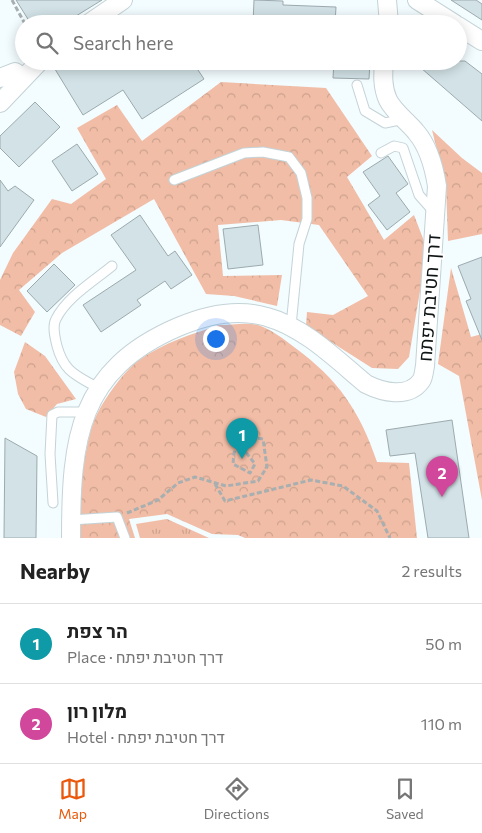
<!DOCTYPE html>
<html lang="en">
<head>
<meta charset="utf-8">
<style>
  :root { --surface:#fff; --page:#f2f2f2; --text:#222; --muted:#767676; --line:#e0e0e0; --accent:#ea580c }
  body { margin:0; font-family:Commissioner,Heebo,sans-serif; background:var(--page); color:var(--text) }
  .you { position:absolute; left:215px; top:338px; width:18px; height:18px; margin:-12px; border:4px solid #fff; border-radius:50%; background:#1a73e8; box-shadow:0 0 0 8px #1a73e833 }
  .badge { display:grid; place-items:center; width:32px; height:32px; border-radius:50%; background:var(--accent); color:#fff; font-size:16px; font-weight:700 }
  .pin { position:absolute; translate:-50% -41px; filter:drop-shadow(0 1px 2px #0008) }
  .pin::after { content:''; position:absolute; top:26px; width:18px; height:15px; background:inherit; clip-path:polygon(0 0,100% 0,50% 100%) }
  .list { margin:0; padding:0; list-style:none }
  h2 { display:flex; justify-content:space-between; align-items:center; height:65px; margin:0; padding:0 20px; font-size:21px }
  h2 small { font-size:16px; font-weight:400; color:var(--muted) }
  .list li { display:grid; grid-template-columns:32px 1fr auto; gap:15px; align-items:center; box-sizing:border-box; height:80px; padding:0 20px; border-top:1px solid var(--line) }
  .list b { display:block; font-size:19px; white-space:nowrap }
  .list p { margin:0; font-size:16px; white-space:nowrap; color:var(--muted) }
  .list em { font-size:16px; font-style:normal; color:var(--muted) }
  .icon { flex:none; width:28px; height:28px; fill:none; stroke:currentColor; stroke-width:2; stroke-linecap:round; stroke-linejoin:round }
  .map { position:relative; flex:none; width:482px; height:538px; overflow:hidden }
  .search { position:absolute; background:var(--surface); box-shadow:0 2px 12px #0003; left:15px; right:15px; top:15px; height:55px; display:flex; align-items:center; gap:12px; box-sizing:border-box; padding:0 18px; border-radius:28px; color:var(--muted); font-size:19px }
  .sheet { height:225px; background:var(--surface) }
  nav { display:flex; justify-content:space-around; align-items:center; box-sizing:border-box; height:70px; border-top:1px solid var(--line); background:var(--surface); font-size:14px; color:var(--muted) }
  nav a { display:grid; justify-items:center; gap:2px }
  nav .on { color:var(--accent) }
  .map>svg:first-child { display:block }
  .forest { fill:url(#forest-crowns) }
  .park { fill:url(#park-tufts) }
  .building { fill:#d2e2e6; stroke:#9caaae }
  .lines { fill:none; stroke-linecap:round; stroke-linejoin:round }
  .lane-casing { stroke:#c4d3d7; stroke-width:11 }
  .street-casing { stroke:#c4d3d7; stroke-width:20 }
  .path { stroke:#a7afb1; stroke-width:3; stroke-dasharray:5 2.5; stroke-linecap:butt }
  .lane { stroke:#fff; stroke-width:9 }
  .street { stroke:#fff; stroke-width:18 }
  .labels { text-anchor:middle; stroke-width:4; stroke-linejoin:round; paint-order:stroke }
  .street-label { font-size:19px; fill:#0f1415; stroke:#fff }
</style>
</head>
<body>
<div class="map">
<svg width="482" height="538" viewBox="0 0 482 538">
  <defs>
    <pattern id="forest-crowns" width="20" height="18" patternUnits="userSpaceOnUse" patternTransform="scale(1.25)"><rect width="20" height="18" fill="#f1bda6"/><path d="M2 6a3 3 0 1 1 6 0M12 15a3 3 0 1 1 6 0" fill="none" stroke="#cda28e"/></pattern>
    <pattern id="park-tufts" width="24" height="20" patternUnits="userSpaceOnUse" patternTransform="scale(1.25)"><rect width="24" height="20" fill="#f1bda6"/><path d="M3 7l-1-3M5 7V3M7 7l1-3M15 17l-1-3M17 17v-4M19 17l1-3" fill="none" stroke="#cda28e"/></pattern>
  </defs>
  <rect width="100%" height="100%" fill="#f3fcff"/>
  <path class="forest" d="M221,82L326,88L372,156L347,177L384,240L414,215L427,249L409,357L398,369L372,368L306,326L307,312L333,315L368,296L319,225L281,220L218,225L223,276L282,275L277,306L234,296L206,294L154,199L62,253L19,290L35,312L21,336L0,325V280L13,253L52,199L71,204L106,179L77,128L117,105L142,141Z
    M432,130L462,158L482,173V234L448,241L446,186Z
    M451,268L471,337L482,334V500L459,376L438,364Z
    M219,325C231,325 247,322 258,325C270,329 284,339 294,347C338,379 360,411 377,462L409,463L417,538H245L238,535L212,534L167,514L129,519L135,538H80C76,512 84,446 94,421C101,403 123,372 139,360C163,343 192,334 219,325Z
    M25,342L45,356L76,399L57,404L46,417L26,409L18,394L14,372Z"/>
  <path class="park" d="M167,519L209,538H140L136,524Z"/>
  <path class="building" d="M16,0H102L63,24H31Z
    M254,0L283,1V5L336,7L335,24H253Z
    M451,0H476L482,4V20Z
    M50,61H192L204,79L142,119L123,90L83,115Z
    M334,61H370L369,79L333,78Z
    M413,61H465L482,74V121Z
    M35,102L60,127L19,167L0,148V136Z
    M77,144L98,174L72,191L52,161Z
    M388,156L408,184L396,193L410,212L387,230L368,205L380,196L363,172Z
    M0,180L8,191L15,186L34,200L0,247Z
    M140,215L168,256L175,251L192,275L171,289L165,281L137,300L141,305L101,332L83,305L136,270L111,235Z
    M258,225L263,265L228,269L223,229Z
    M482,257V340L466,301L471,299L458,266Z
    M54,264L75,285L47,312L27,291Z
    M452,420L469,538H428L415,453L390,456L386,430Z
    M5,438L37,456L36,538H4Z"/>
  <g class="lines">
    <defs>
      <path id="lane" d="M357,85L365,111L385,123L404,119
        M381,153L394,146L403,148L419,195L434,212
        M174,180L244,153L263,152L289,157L301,173L307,198V219L299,244L291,326
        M98,388C76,375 64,372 57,346C55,338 52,326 56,319C67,297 94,281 112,266
        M53,503L50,454L52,415L58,412H86
        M71,520L117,517L125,538"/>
      <path id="street" d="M387,0L389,24
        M417,0L455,24
        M88,24L123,0
        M458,26L482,41
        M0,78L15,72L23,78
        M0,103L40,61
        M71,538C71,439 78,370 178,327C206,315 237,308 267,317C304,327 337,360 366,384C382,392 408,399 421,381C424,377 424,370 425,366L437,186C434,167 429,147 416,132C408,122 394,112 388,100C382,87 383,74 384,61"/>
    </defs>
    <use href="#lane" class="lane-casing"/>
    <use href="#street" class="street-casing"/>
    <path class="path" d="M12,0L25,24
      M215,484L225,501L311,480L343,486L377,511L390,538
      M127,513L158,500L178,483L195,477L226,486L258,481L267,467L263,439L242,436L234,453L233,464L250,473L255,464L245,451"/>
    <use href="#lane" class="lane"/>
    <use href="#street" class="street"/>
  </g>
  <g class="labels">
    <g class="street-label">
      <text transform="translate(429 298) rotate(-86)" y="7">דרך חטיבת יפתח</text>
    </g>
  </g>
</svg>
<div class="you"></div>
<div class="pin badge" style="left:242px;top:459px;background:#0f9aa8">1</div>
<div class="pin badge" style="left:442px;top:497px;background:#d1479c">2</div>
<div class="search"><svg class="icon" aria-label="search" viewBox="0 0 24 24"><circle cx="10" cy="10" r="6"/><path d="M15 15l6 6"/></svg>Search here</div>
</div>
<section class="sheet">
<h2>Nearby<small>2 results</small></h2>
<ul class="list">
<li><span class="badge" style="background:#0f9aa8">1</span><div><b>הר צפת</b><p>Place · דרך חטיבת יפתח</p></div><em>50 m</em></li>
<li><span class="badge" style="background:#d1479c">2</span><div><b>מלון רון</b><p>Hotel · דרך חטיבת יפתח</p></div><em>110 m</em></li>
</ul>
</section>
<nav>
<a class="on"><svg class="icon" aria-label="map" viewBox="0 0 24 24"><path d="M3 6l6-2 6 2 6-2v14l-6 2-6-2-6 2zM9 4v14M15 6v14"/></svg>Map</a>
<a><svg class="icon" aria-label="directions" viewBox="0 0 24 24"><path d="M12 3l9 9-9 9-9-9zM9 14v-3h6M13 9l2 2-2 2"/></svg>Directions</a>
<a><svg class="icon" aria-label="saved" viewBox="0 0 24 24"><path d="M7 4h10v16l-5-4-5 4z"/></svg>Saved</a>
</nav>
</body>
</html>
